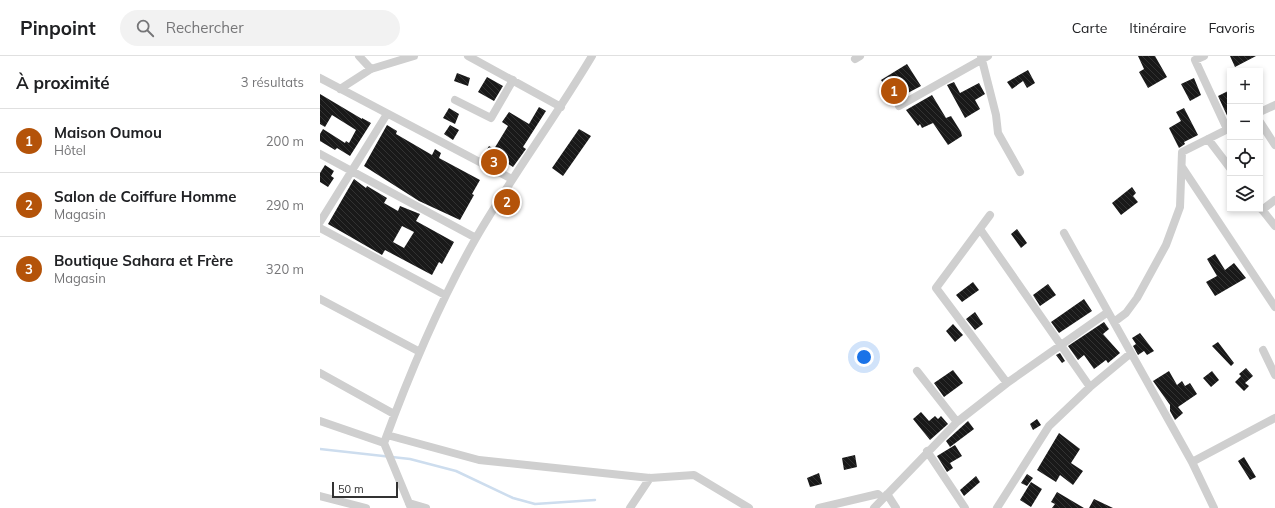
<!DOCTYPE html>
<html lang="fr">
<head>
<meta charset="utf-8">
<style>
  :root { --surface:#fff; --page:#f2f2f2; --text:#202124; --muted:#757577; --line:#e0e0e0; --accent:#b45309 }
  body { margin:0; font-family:Mulish,sans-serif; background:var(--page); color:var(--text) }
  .controls { position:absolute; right:12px; top:12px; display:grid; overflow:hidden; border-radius:0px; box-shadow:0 2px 6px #0003 }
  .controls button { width:36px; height:36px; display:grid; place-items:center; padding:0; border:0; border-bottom:1px solid var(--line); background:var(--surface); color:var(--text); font:20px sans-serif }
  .scale { position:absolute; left:12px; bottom:10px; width:66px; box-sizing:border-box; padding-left:4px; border:2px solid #323232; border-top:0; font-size:11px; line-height:14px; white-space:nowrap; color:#323232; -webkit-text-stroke:3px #fff; paint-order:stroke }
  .you { position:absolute; left:544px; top:301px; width:14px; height:14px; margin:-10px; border:3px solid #fff; border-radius:50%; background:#1a73e8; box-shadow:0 0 0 6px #1a73e833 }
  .badge { display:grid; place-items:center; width:26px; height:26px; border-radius:50%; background:var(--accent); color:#fff; font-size:13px; font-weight:700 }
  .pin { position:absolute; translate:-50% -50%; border:2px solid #fff; box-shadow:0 1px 4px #0006 }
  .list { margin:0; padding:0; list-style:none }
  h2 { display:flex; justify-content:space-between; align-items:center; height:52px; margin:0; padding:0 16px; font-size:17px }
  h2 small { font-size:13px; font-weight:400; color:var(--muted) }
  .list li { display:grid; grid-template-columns:26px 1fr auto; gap:12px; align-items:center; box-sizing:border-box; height:64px; padding:0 16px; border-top:1px solid var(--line) }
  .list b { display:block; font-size:15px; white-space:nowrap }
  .list p { margin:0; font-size:13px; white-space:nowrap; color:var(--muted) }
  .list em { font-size:13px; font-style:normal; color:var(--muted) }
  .icon { flex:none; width:22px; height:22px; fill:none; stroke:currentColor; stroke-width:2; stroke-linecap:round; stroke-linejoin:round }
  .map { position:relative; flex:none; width:955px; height:452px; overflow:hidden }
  header { display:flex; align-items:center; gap:24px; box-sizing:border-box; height:56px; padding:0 20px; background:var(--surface); border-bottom:1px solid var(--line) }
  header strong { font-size:19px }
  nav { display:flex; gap:22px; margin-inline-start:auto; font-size:14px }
  .search { width:280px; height:36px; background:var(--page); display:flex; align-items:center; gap:10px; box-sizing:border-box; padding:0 14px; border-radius:22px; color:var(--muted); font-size:15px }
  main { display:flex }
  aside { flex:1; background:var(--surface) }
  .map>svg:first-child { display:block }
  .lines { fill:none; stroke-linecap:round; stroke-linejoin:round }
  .stream { stroke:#cdddee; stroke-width:2.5 }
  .building { fill:url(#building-back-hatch); fill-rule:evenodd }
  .street { stroke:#cfcfcf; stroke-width:8 }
</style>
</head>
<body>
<header>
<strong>Pinpoint</strong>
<div class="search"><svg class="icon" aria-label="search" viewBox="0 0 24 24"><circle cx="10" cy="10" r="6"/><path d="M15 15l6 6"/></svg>Rechercher</div>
<nav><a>Carte</a><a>Itinéraire</a><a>Favoris</a></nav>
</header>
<main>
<aside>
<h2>À proximité<small>3 résultats</small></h2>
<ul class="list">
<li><span class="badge">1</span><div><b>Maison Oumou</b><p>Hôtel</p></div><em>200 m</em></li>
<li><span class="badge">2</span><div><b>Salon de Coiffure Homme</b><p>Magasin</p></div><em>290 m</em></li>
<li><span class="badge">3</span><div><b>Boutique Sahara et Frère</b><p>Magasin</p></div><em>320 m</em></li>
</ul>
</aside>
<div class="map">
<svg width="955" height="452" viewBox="0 0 955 452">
  <defs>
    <pattern id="building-back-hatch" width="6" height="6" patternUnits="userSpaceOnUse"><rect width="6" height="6" fill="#191919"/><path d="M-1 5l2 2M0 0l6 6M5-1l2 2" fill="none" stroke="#323232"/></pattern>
  </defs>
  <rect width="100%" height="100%" fill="#fff"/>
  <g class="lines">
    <path class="stream" d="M0,393L90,403L136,415L193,442L215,448L275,444"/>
  </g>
  <path class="building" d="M818,0H835L847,21L828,32L819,16L824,13Z
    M910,0H936L915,11Z
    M587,8L601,30L584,39L582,37L573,43L561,24Z
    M708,14L715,27L707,32L703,25L692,33L687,26Z
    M137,17L150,22L148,30L134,25Z
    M167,21L183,30L174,45L158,36Z
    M874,22L881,39L870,45L861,28Z
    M634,26L640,37L659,27L665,38L655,44L660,53L645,62L627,29Z
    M910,34V66L898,40Z
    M0,38L42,63V62L51,67L30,100L17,92L15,94L0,85V78L3,73L25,87L26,85L29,87L36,74L12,59L5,71L0,68Z
    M612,39L626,62L631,60L641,76L642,80L628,89L613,67L602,72L600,68L598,70L586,54Z
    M219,51L226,55L203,91L206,93L193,111L187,107L184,113L169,104L170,102L164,98L169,90L174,93L188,70L182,66L189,56L209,68Z
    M129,52L139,58L135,68L123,62Z
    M864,52L878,79L864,86L865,88L859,92L849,72L861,65L856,56Z
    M67,69L77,75L76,78L112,99L115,93L121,97L119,102L160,124L152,138L154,139L140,164L99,145L44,110Z
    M130,69L139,74L133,84L124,78Z
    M259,73L271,80L243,120L232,112Z
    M5,109L14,115L11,120L14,122L8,131L0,126V117Z
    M34,123L46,132L47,130L67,142L64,147L78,155L80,150L100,158L96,165L134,186L122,208L119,206L112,219L65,194L62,199L8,168ZM82,170L94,176L84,192L73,186Z
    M812,131L816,137L813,140L818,146L801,159L792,147Z
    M697,173L707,187L701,192L691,178Z
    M895,198L905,214L914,207L926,222L895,240L886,226L897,220L887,203Z
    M653,226L659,234L642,246L636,239Z
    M728,228L736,239L720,250L713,239Z
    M764,243L772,255L739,277L731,266Z
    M655,256L663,268L655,274L646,263Z
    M784,266L789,273L783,278L800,297L788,307L786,304L774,313L764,299L758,304L748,290Z
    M633,268L643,279L635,286L626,275Z
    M820,277L834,295L827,299L824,295L818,299L813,290L816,288L812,282Z
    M898,286L914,307L911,310L892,290Z
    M740,297L745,305L742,307L736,299Z
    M926,312L933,320L925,327L929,330L924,335L915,326L921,320L919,318Z
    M633,314L643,327L624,341L614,327Z
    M849,315L857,329L862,325L865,330L870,327L877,338L858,351L863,357L855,364L850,355V349L833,325Z
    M892,315L899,324L891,331L883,322Z
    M601,356L609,365L615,360L618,363L621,360L628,368L610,384L593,363Z
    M717,363L721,369L713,374L710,368Z
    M648,365L654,373L630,391L626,385Z
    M739,377L760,393L751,407L763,415L753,429L740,419L736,426L717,414Z
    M635,389L642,400L630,407L633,412L627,416L617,400Z
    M535,399L537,411L524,414L522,402Z
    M924,401L936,421L930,424L918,405Z
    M499,417L502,428L490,431L487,422Z
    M707,418L713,422L707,430L701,427Z
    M656,420L660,426L644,440L640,434Z
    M711,426L722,433L711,451L700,444Z
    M737,436L764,452H732L735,448L731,446Z
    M774,443L793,452H769Z"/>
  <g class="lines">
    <path class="street" d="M39,0L51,13
      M148,0L241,51
      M661,0L676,59L678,77L700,116
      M884,0L875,4L907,73
      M535,3L540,0
      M0,22L192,123
      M20,33L51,13L94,0
      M135,44L171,62L193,24
      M579,50L668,0
      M940,56L955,49
      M940,66L955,89
      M888,83L910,112
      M0,98L156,182
      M862,111L955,251
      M940,151L955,170
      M942,154L955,144
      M670,159L616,232L687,327
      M0,166L67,58
      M0,172L125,239
      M660,173L770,331
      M744,177L872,406L894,452
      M0,243L100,296
      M794,266L806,257L817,242L846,189L860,151L862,96L910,72
      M943,294L955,319
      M597,315L637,366
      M0,317L74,358
      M0,365L64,387
      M67,379L159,404L330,422L374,419L429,452
      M607,395L645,452
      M872,406L955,362
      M567,438L576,452
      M0,440L46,452
      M89,447L106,452
      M91,452L64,387C90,316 119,247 156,182C192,120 235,62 272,0
      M310,452L330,422
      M499,452L558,438L563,442
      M554,452L637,366L687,327L788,256
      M677,452L729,370L770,331L811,297"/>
  </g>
</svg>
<div class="controls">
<button>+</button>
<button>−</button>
<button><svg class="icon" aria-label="locate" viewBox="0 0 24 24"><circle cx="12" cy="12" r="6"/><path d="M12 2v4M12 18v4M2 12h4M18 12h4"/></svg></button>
<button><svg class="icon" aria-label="layers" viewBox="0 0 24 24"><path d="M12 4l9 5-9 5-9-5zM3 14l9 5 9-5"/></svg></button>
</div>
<div class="scale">50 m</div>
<div class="you"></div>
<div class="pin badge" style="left:574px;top:35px">1</div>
<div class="pin badge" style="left:187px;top:146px">2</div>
<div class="pin badge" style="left:174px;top:106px">3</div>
</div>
</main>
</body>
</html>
